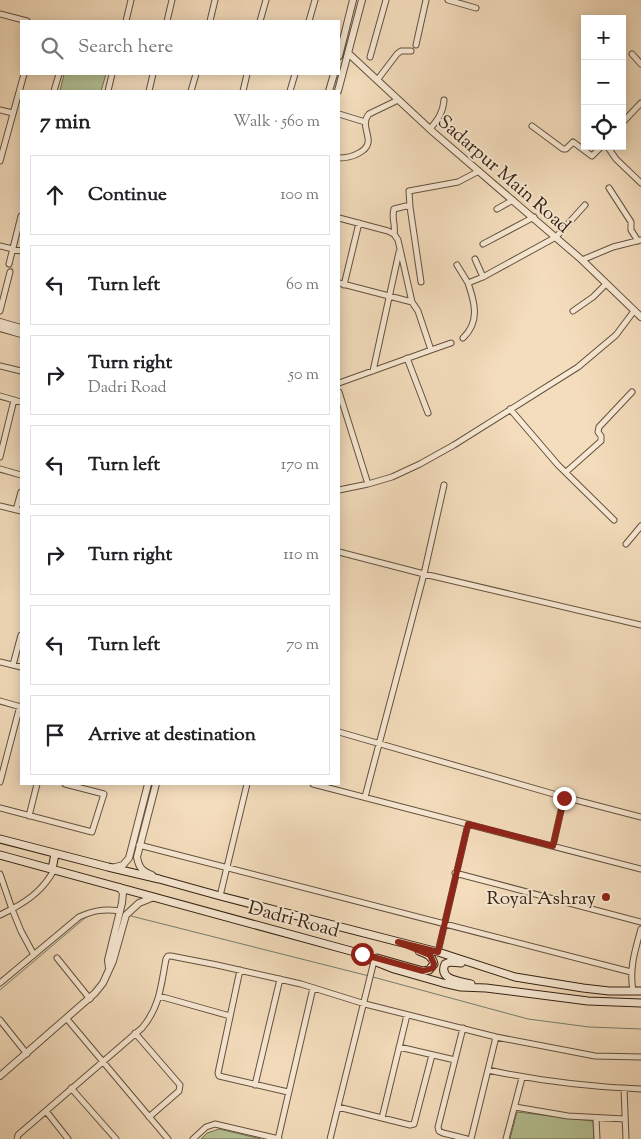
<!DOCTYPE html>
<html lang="en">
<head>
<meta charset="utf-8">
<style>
  :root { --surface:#fff; --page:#f6f6f6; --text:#202124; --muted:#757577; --line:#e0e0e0 }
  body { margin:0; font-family:"Sorts Mill Goudy",serif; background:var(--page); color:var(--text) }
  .controls { position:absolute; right:15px; top:15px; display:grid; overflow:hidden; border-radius:0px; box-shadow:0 2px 12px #0003 }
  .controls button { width:45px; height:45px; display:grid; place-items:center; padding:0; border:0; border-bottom:1px solid var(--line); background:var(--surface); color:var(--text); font:25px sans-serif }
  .stop { position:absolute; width:15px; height:15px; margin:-11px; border:4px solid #8f2418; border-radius:50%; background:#fff }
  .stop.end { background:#8f2418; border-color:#fff; box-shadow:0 1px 5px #0008 }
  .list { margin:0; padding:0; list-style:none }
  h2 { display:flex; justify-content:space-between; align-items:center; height:65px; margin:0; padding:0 20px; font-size:21px }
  h2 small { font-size:16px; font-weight:400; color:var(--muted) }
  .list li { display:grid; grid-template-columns:32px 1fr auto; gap:15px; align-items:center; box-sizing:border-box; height:80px; margin:0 10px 10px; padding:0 10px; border:1px solid var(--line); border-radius:0px }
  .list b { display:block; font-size:19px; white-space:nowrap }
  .list p { margin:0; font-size:16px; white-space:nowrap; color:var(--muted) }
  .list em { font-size:16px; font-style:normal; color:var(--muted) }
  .icon { flex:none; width:28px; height:28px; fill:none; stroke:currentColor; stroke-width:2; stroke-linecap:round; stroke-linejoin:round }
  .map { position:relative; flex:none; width:641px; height:1139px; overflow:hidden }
  .search { position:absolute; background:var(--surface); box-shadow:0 2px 12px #0003; left:20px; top:20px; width:320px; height:55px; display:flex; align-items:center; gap:12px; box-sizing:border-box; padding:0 18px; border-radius:0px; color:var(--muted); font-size:19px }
  .panel { position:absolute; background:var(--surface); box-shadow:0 2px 12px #0003; left:20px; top:90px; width:320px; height:695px; border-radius:0px }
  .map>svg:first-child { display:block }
  .green { fill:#b6c295; stroke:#747254 }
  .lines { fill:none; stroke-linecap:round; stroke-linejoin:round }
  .stream { stroke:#727f6f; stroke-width:1 }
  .minor-tunnel { stroke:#cdb89b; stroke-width:5; stroke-dasharray:5 2.5; stroke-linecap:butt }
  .minor-casing { stroke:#63513e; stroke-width:7 }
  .tertiary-casing { stroke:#63513e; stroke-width:8 }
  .secondary-casing { stroke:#332213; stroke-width:9 }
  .minor { stroke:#f8e9d4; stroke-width:5 }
  .tertiary { stroke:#f8e9d4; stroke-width:6 }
  .secondary { stroke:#f8e9d4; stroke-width:7 }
  .route { stroke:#8f2418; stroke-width:6 }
  .poi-dot { fill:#8f2418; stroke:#f8e9d4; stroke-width:2 }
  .labels { text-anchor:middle; stroke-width:4; stroke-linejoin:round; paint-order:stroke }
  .street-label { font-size:19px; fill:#332213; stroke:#f8e9d4 }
  .poi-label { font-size:19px; fill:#332213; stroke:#f8e9d4; text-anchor:end }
</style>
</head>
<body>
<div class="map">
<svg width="641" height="1139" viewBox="0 0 641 1139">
  <rect width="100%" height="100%" fill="#f4ddbd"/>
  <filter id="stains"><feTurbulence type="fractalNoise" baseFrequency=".004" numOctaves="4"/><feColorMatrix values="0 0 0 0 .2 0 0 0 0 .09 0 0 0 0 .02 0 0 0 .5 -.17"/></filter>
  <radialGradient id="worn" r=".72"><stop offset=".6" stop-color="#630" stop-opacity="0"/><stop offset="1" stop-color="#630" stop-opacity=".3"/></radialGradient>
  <path class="green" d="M64,74H106L101,91H60Z
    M517,1112L593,1121L594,1139H510Z
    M219,1129L261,1139H201L207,1133Z"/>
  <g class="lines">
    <path class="stream" d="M131,916L369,976
      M373,977L528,1019L589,1027L641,1029
      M0,990L85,918L97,913"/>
    <path class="minor-tunnel" d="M10,272L12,264"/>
    <defs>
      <path id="minor" d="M448,0L476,8
        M0,14L27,21
        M126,21L131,0
        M167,21L172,0
        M210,21L215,0
        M260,21L266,0
        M309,21L315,0
        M416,45L426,0
        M632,54L641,64
        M370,57L386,0
        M378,79L397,54L401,51H411
        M54,91L59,74
        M108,91L112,74
        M149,91L153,74
        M191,91L196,74
        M243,91L247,74
        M290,91L295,74
        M0,110L13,113
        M339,114L365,122
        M622,123L641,103
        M532,126L563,149H566L573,142L592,156L602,146
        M430,129C438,119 443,113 444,100
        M607,146L616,159L641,183
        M339,158C346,158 352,157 359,153C380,142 357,127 369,114L398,100
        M0,161L24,74
        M609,188L631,222V230L638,241
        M410,207L409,191L458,182L479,171
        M497,209L513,200
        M339,218L388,231L394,234L398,240L412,302
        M394,234C396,226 391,217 394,209L406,206L410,207L421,282
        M483,244L534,217
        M0,246L21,251
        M475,259L483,277
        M582,260L613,247L641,240
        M9,264L21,216
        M457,265L468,283L483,277L556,237L585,205
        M339,283L412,302L418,311L431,350L339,383
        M344,285L359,223
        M0,311L10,272
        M573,311L593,297L606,284
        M463,338C480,322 475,303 468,283
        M431,350L451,343
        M407,358L428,413
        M0,366L21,371
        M373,371L399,252
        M339,392L368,484
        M0,396L21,402
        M510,409L558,465L614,520
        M0,457L14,400
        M0,469L21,475
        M566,472L601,441V436L598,432L599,427L632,392
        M339,490L368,484L392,477L420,464L454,445L578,367L616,335L634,311
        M0,506L21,511
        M16,510L21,492
        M626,544L641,526
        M339,552L424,574L641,625
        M0,662L21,667
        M13,665L21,635
        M0,701L21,707
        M339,732L564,797L641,817
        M0,782L20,706
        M313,784L641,869
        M365,797L424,574L444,485
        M0,808L92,832L104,794L65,784
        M29,816L37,784
        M139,845L631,972
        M553,846L564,797
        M455,873L641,922
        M0,874L12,909L0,915
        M220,896L247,784
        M438,952L468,824
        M34,955L21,931L12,909C31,899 44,888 54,870
        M57,958L90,999
        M240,970L218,1073L219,1076L288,1092
        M0,983L79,917C94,910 104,909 120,911
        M633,991C629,969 635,950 641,929
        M159,996L230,1016
        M67,1019L168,1139
        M0,1020L27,1054
        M463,1028L438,1127L439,1131L443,1133L467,1139
        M135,1033L180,1085L179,1091L149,1117
        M399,1047L455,1060
        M488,1070C539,1081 589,1087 641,1089
        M255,1085L280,979
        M71,1088L116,1139
        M624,1088L626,1139
        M338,1107L410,1125L414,1124L432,1055
        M515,1107L568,1116L625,1119
        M46,1111L68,1139
        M382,1118L407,1015
        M596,1118L597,1139
        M17,1139L18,1135L142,1028C160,1007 161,985 166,959L168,956H171L217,965L301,984L365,1004L496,1037L595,1056L641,1057
        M193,1139L206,1127L215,1124L279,1139
        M278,1139L313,988
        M330,1139L374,961
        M471,1139L496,1037
        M506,1139L522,1078"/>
      <path id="tertiary" d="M348,53L433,132L582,260L641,317
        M339,56L353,0
        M329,91L334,74
        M338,91L362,0
        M0,322L21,328
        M0,328L21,334
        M112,868L123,865L129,858L148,784
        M152,875C142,871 139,868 137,857L156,784
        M109,968L108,960L122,903L123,893L119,887
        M0,1076L95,993L103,983L113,961L126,915L139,903L154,897"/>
      <path id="secondary" d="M0,839L108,867L159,879L220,896L438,952L515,977L583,988L609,991H641
        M0,855L362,954L374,961L394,969L443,983L461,987L486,988L588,1001L641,1003
        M52,869L55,854
        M377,958L423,971L429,970L434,964C432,956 427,954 419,951
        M461,963L450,962L445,964C438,980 460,981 471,984"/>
    </defs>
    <use href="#minor" class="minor-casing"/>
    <use href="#tertiary" class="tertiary-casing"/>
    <use href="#secondary" class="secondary-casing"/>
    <use href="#minor" class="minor"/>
    <use href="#tertiary" class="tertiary"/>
    <use href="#secondary" class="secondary"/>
  </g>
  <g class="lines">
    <path class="route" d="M362,954L423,971L433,968L434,964L430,955L398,942L438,952L468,824L553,846L564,798"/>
  </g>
  <circle class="poi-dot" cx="606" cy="897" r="5"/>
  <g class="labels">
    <g class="street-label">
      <text transform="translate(505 173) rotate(41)" y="7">Sadarpur Main Road</text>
      <text transform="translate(294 918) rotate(15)" y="7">Dadri Road</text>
    </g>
    <g class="poi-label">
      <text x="596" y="904">Royal Ashray</text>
    </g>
  </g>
  <rect width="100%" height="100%" filter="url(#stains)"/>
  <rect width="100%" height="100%" fill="url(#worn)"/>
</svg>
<div class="controls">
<button>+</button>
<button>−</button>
<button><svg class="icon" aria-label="locate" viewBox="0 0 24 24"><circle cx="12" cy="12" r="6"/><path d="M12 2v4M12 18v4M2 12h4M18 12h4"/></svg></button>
</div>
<div class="stop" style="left:362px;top:954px"></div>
<div class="stop end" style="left:564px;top:798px"></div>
<div class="search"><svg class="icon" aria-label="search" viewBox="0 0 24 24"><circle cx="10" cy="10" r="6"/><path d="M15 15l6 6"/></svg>Search here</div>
<section class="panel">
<h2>7 min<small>Walk · 560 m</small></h2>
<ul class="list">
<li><svg class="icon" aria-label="ahead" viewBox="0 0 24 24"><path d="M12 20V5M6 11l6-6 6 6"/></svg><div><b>Continue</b></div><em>100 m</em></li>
<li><svg class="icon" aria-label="left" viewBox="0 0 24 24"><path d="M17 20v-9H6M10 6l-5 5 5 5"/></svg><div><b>Turn left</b></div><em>60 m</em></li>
<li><svg class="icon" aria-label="right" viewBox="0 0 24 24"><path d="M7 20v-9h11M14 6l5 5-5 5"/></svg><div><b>Turn right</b><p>Dadri Road</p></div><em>50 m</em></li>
<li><svg class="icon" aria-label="left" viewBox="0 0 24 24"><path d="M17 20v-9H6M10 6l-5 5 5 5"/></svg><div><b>Turn left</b></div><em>170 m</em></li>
<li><svg class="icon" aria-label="right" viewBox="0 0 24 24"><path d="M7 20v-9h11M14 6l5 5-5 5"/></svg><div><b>Turn right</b></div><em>110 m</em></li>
<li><svg class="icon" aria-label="left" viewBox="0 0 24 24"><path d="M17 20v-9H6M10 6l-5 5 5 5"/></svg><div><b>Turn left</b></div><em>70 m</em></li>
<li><svg class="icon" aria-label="arrive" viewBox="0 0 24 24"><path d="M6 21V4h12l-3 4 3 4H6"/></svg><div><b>Arrive at destination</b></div></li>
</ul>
</section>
</div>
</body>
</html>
